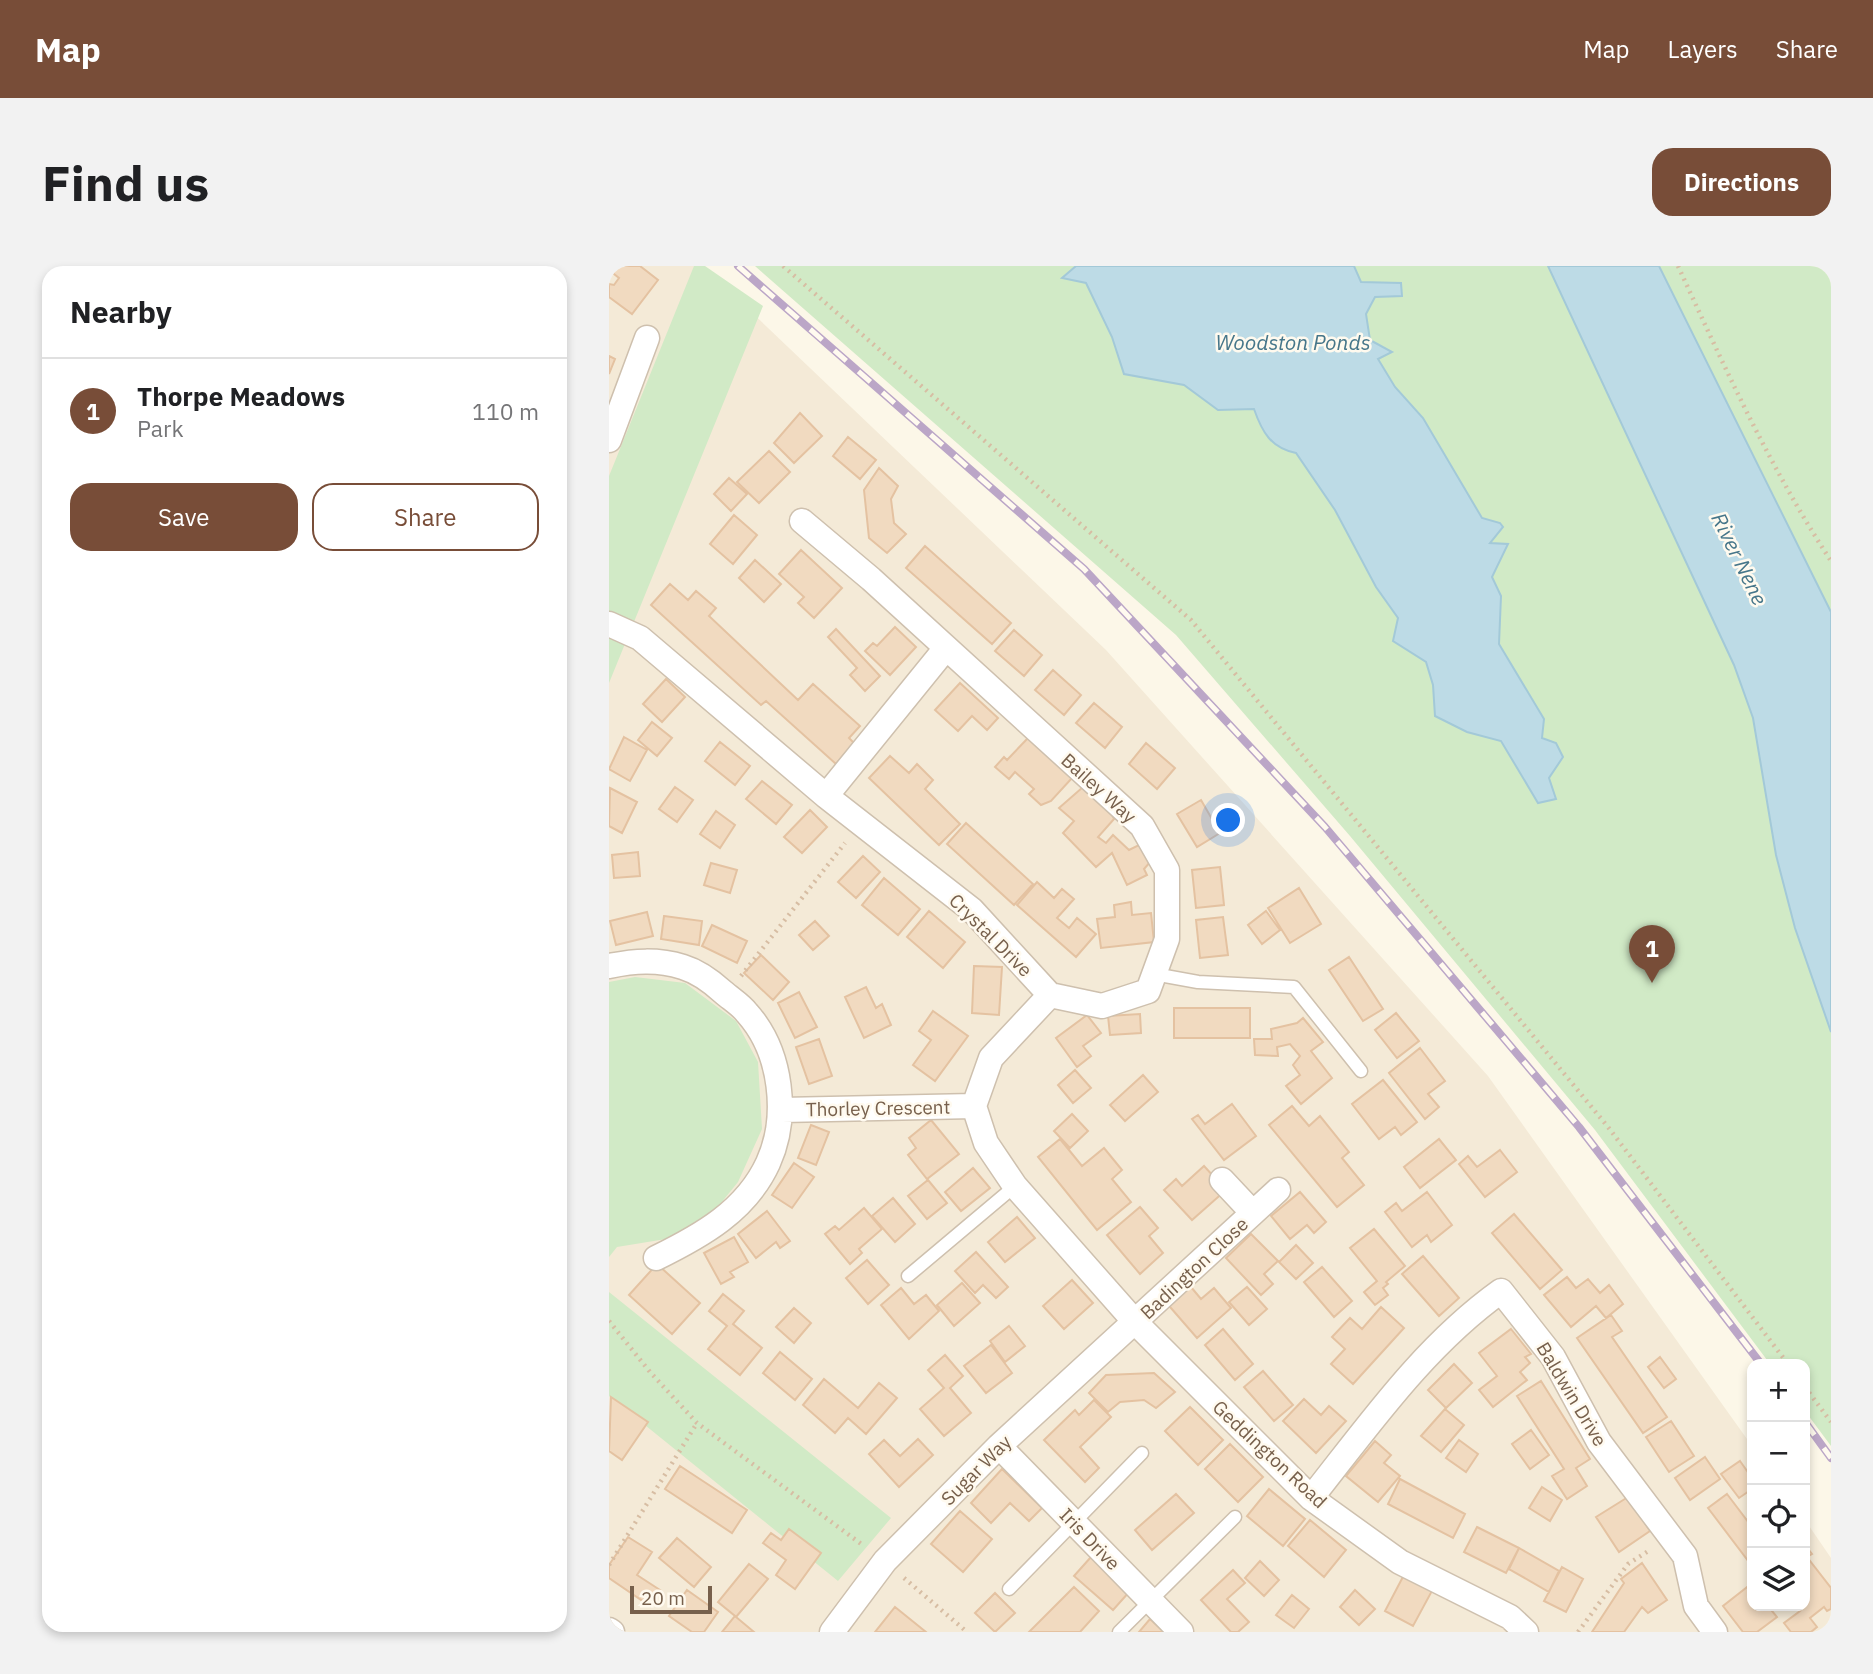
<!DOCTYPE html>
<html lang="en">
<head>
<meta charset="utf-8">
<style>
  :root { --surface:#fff; --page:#f2f2f2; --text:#202124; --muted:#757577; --line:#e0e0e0; --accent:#784d38 }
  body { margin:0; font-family:"IBM Plex Sans",sans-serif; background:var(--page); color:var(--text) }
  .controls { position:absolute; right:21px; bottom:21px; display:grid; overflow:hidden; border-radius:14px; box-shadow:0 4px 10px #0003 }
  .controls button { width:63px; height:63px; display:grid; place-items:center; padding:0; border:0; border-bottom:2px solid var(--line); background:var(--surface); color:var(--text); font:35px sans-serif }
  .scale { position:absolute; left:21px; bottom:18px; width:82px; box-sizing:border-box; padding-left:7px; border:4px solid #77604c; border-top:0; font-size:19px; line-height:24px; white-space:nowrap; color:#77604c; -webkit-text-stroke:5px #fffaef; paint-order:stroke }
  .you { position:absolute; left:620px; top:555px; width:24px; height:24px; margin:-18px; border:5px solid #fff; border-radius:50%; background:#1a73e8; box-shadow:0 0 0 10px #1a73e833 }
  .badge { display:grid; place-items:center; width:46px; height:46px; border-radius:50%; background:var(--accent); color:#fff; font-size:23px; font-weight:700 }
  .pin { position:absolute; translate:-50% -58px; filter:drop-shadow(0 2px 4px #0008) }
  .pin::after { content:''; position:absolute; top:37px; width:24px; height:21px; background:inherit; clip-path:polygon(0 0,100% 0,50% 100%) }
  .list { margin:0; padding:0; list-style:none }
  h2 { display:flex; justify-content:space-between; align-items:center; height:91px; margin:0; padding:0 28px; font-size:30px }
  h2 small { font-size:23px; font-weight:400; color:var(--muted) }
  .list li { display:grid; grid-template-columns:46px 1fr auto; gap:21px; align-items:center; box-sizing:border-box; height:105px; padding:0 28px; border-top:2px solid var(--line) }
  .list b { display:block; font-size:26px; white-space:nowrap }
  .list p { margin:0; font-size:23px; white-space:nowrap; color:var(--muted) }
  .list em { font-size:23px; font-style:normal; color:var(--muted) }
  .actions { display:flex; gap:14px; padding:21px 28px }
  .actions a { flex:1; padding:16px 0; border:2px solid var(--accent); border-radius:21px; text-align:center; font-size:24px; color:var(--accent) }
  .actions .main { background:var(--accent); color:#fff }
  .icon { flex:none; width:38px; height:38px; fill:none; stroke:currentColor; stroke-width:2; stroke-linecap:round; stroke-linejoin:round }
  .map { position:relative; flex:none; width:1222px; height:1366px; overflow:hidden; border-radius:21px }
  header { display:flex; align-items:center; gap:42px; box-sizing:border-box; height:98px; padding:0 35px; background:var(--accent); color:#fff }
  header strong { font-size:33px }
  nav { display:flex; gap:38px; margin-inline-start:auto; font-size:24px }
  .intro { display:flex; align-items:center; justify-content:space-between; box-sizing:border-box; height:168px; padding:0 42px }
  h1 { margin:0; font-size:49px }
  .button { padding:18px 32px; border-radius:21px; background:var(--accent); color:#fff; font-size:24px; font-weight:700 }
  main { display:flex; gap:42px; padding:0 42px }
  aside { flex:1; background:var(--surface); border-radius:21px; box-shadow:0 4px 10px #0003 }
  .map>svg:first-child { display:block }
  .residential { fill:#f4ead7 }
  .green { fill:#d1eac6 }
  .water { fill:#bddbe6; stroke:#a3c9d8; stroke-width:2 }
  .building { fill:#f1dac0; stroke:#e4c2a1; stroke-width:2 }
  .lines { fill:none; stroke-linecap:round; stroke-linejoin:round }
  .lane-casing { stroke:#cec0ae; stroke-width:15 }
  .street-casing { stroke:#cec0ae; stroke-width:27 }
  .path { stroke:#d7bda3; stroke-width:4.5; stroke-dasharray:2 5; stroke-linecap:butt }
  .lane { stroke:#fff; stroke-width:12 }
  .street { stroke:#fff; stroke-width:24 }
  .rail-casing { stroke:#bba6c7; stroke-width:8 }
  .rail { stroke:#fffaef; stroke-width:5; stroke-dasharray:16; stroke-linecap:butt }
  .labels { text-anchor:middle; stroke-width:5; stroke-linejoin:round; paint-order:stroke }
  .street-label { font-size:19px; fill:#77604c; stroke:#fffaef }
  .water-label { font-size:21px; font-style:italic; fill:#46768a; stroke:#fffaef }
</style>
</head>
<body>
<header>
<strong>Map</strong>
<nav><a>Map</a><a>Layers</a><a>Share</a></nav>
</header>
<div class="intro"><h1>Find us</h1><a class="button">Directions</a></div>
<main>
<aside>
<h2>Nearby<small></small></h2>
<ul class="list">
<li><span class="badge">1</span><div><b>Thorpe Meadows</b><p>Park</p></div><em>110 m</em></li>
</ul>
<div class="actions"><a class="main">Save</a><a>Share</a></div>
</aside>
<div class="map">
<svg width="1222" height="1366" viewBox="0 0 1222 1366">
  <rect width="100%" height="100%" fill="#fcf7e8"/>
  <path class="residential" d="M0,0H94L497,384L879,810L1143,1180V1340H1196V1254L1222,1292V1366H0Z"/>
  <path class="green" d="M85,0H96L154,40L0,417V210Z
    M146,0H1222V1180L1196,1145V1098H1161L986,864L741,570L567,369Z
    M26,711L76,717L127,755L149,796L153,863L129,916L99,953L57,973L8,981L0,991V716Z
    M0,1026L282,1252L229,1315L0,1130Z"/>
  <path class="water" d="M467,0H745L752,16L792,17L793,30L766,31L757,48L761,74L783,86L769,93L786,121L814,152L873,252L891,257L894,261L881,277L899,278L883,311L892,330L890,378L935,453L933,472L947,477L954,491L940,512L947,533L929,537L892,475L858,466L826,450L824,419L817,396L784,375L789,352L767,321L726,244L687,187C662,182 653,166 645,143L609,144L575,119L515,108L503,71L477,17L453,12Z
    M939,0H1050L1222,346V766L1186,662L1167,589L1144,452L1125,399Z"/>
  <path class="building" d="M4,0H31L49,14L23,48L0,31V18L5,19L10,12L0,4Z
    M0,90L6,93L0,108Z
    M191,147L213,170L185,197L165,177Z
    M239,171L267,194L251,213L224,190Z
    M160,185L181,206L150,237L128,216Z
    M270,202L289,220L282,233L285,257L297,268L278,287L260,272L255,224Z
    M120,212L138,228L122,245L105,228Z
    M125,249L148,269L124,298L101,278Z
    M316,280L402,357L383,378L297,302Z
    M192,284L233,322L205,352L189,337L195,331L170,308Z
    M146,294L172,318L155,336L130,312Z
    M61,318L79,334L87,325L107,342L100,350L189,434L204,418L251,460L240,472L245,477L227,498L157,435L152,439L42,339Z
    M286,361L307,381L281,409L256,385L264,377L268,380Z
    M227,363L271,410L256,425L241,409L248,402L219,371Z
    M405,364L433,389L415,410L386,385Z
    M444,404L472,429L455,449L426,424Z
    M57,413L76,431L53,456L34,438Z
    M351,417L389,452L378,464L363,450L349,465L326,444Z
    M485,437L513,461L496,482L467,457Z
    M43,456L63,472L48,490L29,474Z
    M15,471L38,484L21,515L0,503Z
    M419,472L463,512L442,535L432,539L420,528L425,523L406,506L400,513L386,501L395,491L398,494Z
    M111,476L141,500L126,519L96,495Z
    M537,477L566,502L548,523L520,498Z
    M281,490L300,507L308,498L324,514L316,523L351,558L330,579L260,512Z
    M153,515L183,539L167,558L137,533Z
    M66,521L84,534L68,556L50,543Z
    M474,521L502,546L505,553L489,571L497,577L504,569L520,584L534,577L542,595L535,603L538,609L518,619L503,587L487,601L454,567L465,555L450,542Z
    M1,522L28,536L13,567L0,560Z
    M592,534L611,567L588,581L568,548Z
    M201,544L218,561L193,587L175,571Z
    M107,545L126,559L111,582L91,568Z
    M357,557L424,618L405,639L338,578Z
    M29,586L31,610L5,612L3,589Z
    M254,590L271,606L247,632L229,616Z
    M102,597L128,604L121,627L95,619Z
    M611,601L615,639L587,642L583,604Z
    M275,612L311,643L289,669L253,639Z
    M428,616L445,632L453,623L465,633L448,652L460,662L468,652L487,668L467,691L408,639Z
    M690,622L712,658L681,677L659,642Z
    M522,636L523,649L542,647L545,676L492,682L488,653L506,651L505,639Z
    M320,645L356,676L334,702L298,671Z
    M657,645L671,664L653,678L639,659Z
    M38,646L44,670L7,679L1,655Z
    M55,650L93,655L90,679L52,673Z
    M614,651L619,689L591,692L587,654Z
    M206,655L220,670L204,684L190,669Z
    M103,659L138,675L128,697L93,680Z
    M152,689L180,716L164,734L135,707Z
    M740,691L774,743L754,755L720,704Z
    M365,700L393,701L390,749L363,747Z
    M257,721L267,742L273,738L282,759L255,772L236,731Z
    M190,726L208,761L186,772L169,737Z
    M565,742H641V772H565Z
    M324,745L359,770L326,815L304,799L322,774L310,765Z
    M787,747L810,775L788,792L766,764Z
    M531,748L532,767L501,769L499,750Z
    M478,749L492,767L474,780L482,790L468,801L447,772Z
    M694,752L714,776L702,785L723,812L692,838L677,820L691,809L684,799L691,790L681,778L668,781L669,790L646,789L645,773H663L662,763L688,757Z
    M210,773L223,810L200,818L187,781Z
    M811,782L836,815L819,828L830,841L816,853L780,807Z
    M466,804L482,822L464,837L449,819Z
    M534,809L549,826L516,855L501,839Z
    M774,814L808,856L792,869L786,861L770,873L743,838Z
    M623,838L647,870L615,894L583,853L589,849L596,858Z
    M683,840L700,860L711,850L740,886L733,892L755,919L728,941L660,859Z
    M463,848L479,865L461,882L445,865Z
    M322,854L350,888L318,913L299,889L307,882L300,872Z
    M202,859L220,866L207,899L189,892Z
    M451,873L473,900L495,882L513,904L503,913L522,936L488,964L429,891Z
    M830,873L847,894L811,922L795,901Z
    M891,884L908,906L876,931L850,898L859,890L868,901Z
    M185,897L205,911L183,942L163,929Z
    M595,900L617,924L583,954L555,924L567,913L573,920Z
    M364,902L381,922L352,945L336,926Z
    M319,914L338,937L318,953L299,930Z
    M691,926L717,956L705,967L698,959L681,973L662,950Z
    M818,926L843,959L822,976L818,969L803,981L776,946L787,937L793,945Z
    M284,932L306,958L286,976L263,950Z
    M531,941L549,962L540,970L554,987L531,1008L498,969Z
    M255,942L273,963L250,983L253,987L241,998L216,968L226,960L230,964Z
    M158,945L181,975L171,982L167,976L147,992L129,968Z
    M905,948L953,1004L931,1023L883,967Z
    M408,951L426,972L396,996L379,976Z
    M765,963L796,1000L777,1016L779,1018L774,1022L779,1029L766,1039L755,1026L768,1015L741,982Z
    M642,968L669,995L655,1008L664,1018L652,1029L617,992Z
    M125,971L139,996L121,1006L125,1011L112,1018L95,987Z
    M687,979L704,997L687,1013L670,996Z
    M367,986L399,1021L387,1032L374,1019L366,1027L346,1005Z
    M814,990L850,1032L830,1050L793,1008Z
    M258,994L280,1019L259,1038L237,1012Z
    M48,998L91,1037L63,1068L20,1029Z
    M713,1001L743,1035L725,1051L695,1016Z
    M958,1011L967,1022L979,1013L991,1027L1000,1019L1014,1038L997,1052L987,1040L962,1061L935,1029Z
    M463,1014L484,1037L455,1063L434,1040Z
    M577,1015L592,1033L605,1022L622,1042L588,1072L555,1034Z
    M353,1017L371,1037L345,1060L328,1039Z
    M638,1021L658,1043L640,1059L620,1036Z
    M292,1022L305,1038L317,1029L330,1045L300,1073L272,1039Z
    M114,1028L135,1045L124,1058L153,1082L131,1109L99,1083L118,1060L100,1045Z
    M772,1041L795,1062L744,1118L722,1098L736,1083L723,1071L741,1052L753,1063Z
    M185,1042L202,1057L185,1077L167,1061Z
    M1002,1049L1013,1065L1003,1071L1058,1151L1034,1167L968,1072Z
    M400,1060L416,1080L396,1096L381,1075Z
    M614,1063L644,1098L626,1114L596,1079Z
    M902,1063L922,1088L916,1091L921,1097L911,1106L918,1114L884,1141L870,1124L888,1110L870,1087Z
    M382,1079L403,1107L377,1127L355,1100Z
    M171,1086L203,1113L186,1134L154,1107Z
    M336,1089L354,1110L341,1122L362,1147L335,1170L311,1143L335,1122L319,1104Z
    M1051,1091L1067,1113L1055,1122L1039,1101Z
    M845,1098L863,1117L837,1142L819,1124Z
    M654,1105L684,1139L665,1155L635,1121Z
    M545,1107L566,1126L547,1142L535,1134L511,1136L499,1146L480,1127L497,1109Z
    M215,1113L249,1142L270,1117L288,1132L257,1168L239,1152L226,1167L194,1139Z
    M932,1115L981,1193L967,1202L978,1220L958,1233L943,1210L955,1203L908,1130Z
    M2,1131L39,1156L13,1194L0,1185Z
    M695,1133L712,1149L720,1140L737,1155L707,1187L674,1155Z
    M485,1134L502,1151L471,1181L490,1202L476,1216L435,1174L466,1144L470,1149Z
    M581,1141L614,1174L589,1199L556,1165Z
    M836,1143L855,1159L832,1186L812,1170Z
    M1062,1155L1085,1190L1060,1206L1037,1171Z
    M922,1164L940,1189L921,1203L903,1178Z
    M309,1173L324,1189L290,1221L260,1188L275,1174L291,1190Z
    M850,1174L869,1188L857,1206L837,1192Z
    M766,1175L782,1189L775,1197L791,1210L769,1236L737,1210Z
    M621,1178L654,1211L629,1236L596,1203Z
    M1096,1191L1111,1213L1081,1234L1066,1212Z
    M1131,1195L1143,1212V1223L1130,1232L1112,1208Z
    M71,1200L138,1244L123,1267L56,1223Z
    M393,1203L433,1242L420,1255L401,1237L382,1257L362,1237Z
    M791,1213L856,1248L844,1272L779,1238Z
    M933,1221L953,1234L941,1255L920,1242Z
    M660,1223L696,1253L674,1280L638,1250Z
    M567,1228L585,1247L543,1284L526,1264Z
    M1118,1228L1143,1261V1300L1099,1242Z
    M1019,1231L1041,1265L1010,1286L987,1251Z
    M351,1245L383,1273L354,1306L322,1278Z
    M701,1254L737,1284L715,1311L679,1280Z
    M868,1261L910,1282L897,1307L855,1286Z
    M180,1263L212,1287L186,1323L167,1309L177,1294L154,1277L162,1267L172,1274Z
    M19,1271L43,1286L28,1309L51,1324L41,1340L0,1312V1299Z
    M68,1272L102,1301L85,1321L50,1292Z
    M1196,1279L1203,1288L1198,1291L1222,1322V1343L1218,1345L1215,1341L1201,1352L1208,1361L1202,1366H1182L1175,1357L1191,1345L1187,1340H1196Z
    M910,1282L950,1305L940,1326L900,1303Z
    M482,1291L521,1325L504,1344L465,1310Z
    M651,1295L670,1314L655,1330L636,1312Z
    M1033,1297L1058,1334L1039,1347L1033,1341L1015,1366H983L1015,1317L1012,1313Z
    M140,1298L159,1313L127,1351L145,1366H113L126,1350L109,1336Z
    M953,1301L974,1313L957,1346L935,1335Z
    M624,1304L636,1317L618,1333L640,1356L629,1366H622L592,1334Z
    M796,1307L824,1323L804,1360L776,1345Z
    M1142,1318L1143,1340H1159L1168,1351L1148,1366H1134L1114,1340Z
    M465,1321L490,1345L471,1366H420Z
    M78,1324L109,1346L95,1366H83L60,1350Z
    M746,1324L766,1343L750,1359L731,1341Z
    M386,1327L406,1347L386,1366L366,1347Z
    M683,1329L700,1343L685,1362L667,1349Z
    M286,1341L317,1366H266Z
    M541,1353L555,1366H530Z"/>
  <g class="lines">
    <defs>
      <path id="lane" d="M545,708L589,716L685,721L752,805
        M299,1010L406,920
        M400,1323L533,1187
        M510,1366L626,1251"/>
      <path id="street" d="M0,174L38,72
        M193,255L262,313L533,560L558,604V673L539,725L493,740L441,729
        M0,358L31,372L217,530L363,644L441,729
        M217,530L337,382
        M0,700C25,695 48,693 74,701C87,705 103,716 114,726C122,733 132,739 138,747C173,786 180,851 159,897C137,945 92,970 47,992
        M441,729L382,792L365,840L377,877L406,920L527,1057L702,1232L791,1296L901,1351L917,1366
        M173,844L365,840
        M613,914L644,947
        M390,1180L572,1366
        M702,1232C760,1159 815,1080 892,1025L944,1091L990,1176L1076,1290L1087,1340L1106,1366
        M0,1364L3,1366
        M223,1366L276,1295L390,1180L669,924"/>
    </defs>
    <use href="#lane" class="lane-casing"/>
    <use href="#street" class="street-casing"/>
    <path class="path" d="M174,0L582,354L999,861L1179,1098
      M1069,0C1115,100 1161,202 1222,295
      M132,710L236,577
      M0,1055L41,1106L88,1157L255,1280
      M1196,1121L1222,1156
      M0,1299L88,1157
      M295,1312L358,1366
      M969,1366L1019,1298L1041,1284"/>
    <use href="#lane" class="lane"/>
    <use href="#street" class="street"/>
    <defs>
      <path id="rail" d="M129,0L475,303L716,561L970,861L1152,1098
        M1196,1156L1222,1192"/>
    </defs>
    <use href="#rail" class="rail-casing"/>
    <use href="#rail" class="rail"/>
  </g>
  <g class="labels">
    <g class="street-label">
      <text transform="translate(490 522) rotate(42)" y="7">Bailey Way</text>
      <text transform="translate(382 669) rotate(45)" y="7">Crystal Drive</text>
      <text transform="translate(269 842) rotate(-1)" y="7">Thorley Crescent</text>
      <text transform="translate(585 1002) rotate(-43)" y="7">Badington Close</text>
      <text transform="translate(963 1128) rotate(59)" y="7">Baldwin Drive</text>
      <text transform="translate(661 1188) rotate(43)" y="7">Geddington Road</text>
      <text transform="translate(367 1204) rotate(-45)" y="7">Sugar Way</text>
      <text transform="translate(481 1273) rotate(46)" y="7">Iris Drive</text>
    </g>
    <g class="water-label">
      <text x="684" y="84">Woodston Ponds</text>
      <text transform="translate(1130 293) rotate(64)" y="7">River Nene</text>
    </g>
  </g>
</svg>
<div class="controls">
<button>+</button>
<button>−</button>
<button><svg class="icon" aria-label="locate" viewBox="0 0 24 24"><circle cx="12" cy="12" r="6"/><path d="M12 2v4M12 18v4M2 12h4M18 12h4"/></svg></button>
<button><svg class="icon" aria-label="layers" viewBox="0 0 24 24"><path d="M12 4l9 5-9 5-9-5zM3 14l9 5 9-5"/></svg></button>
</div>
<div class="scale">20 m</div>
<div class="you"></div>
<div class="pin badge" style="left:1043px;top:717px">1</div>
</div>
</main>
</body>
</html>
